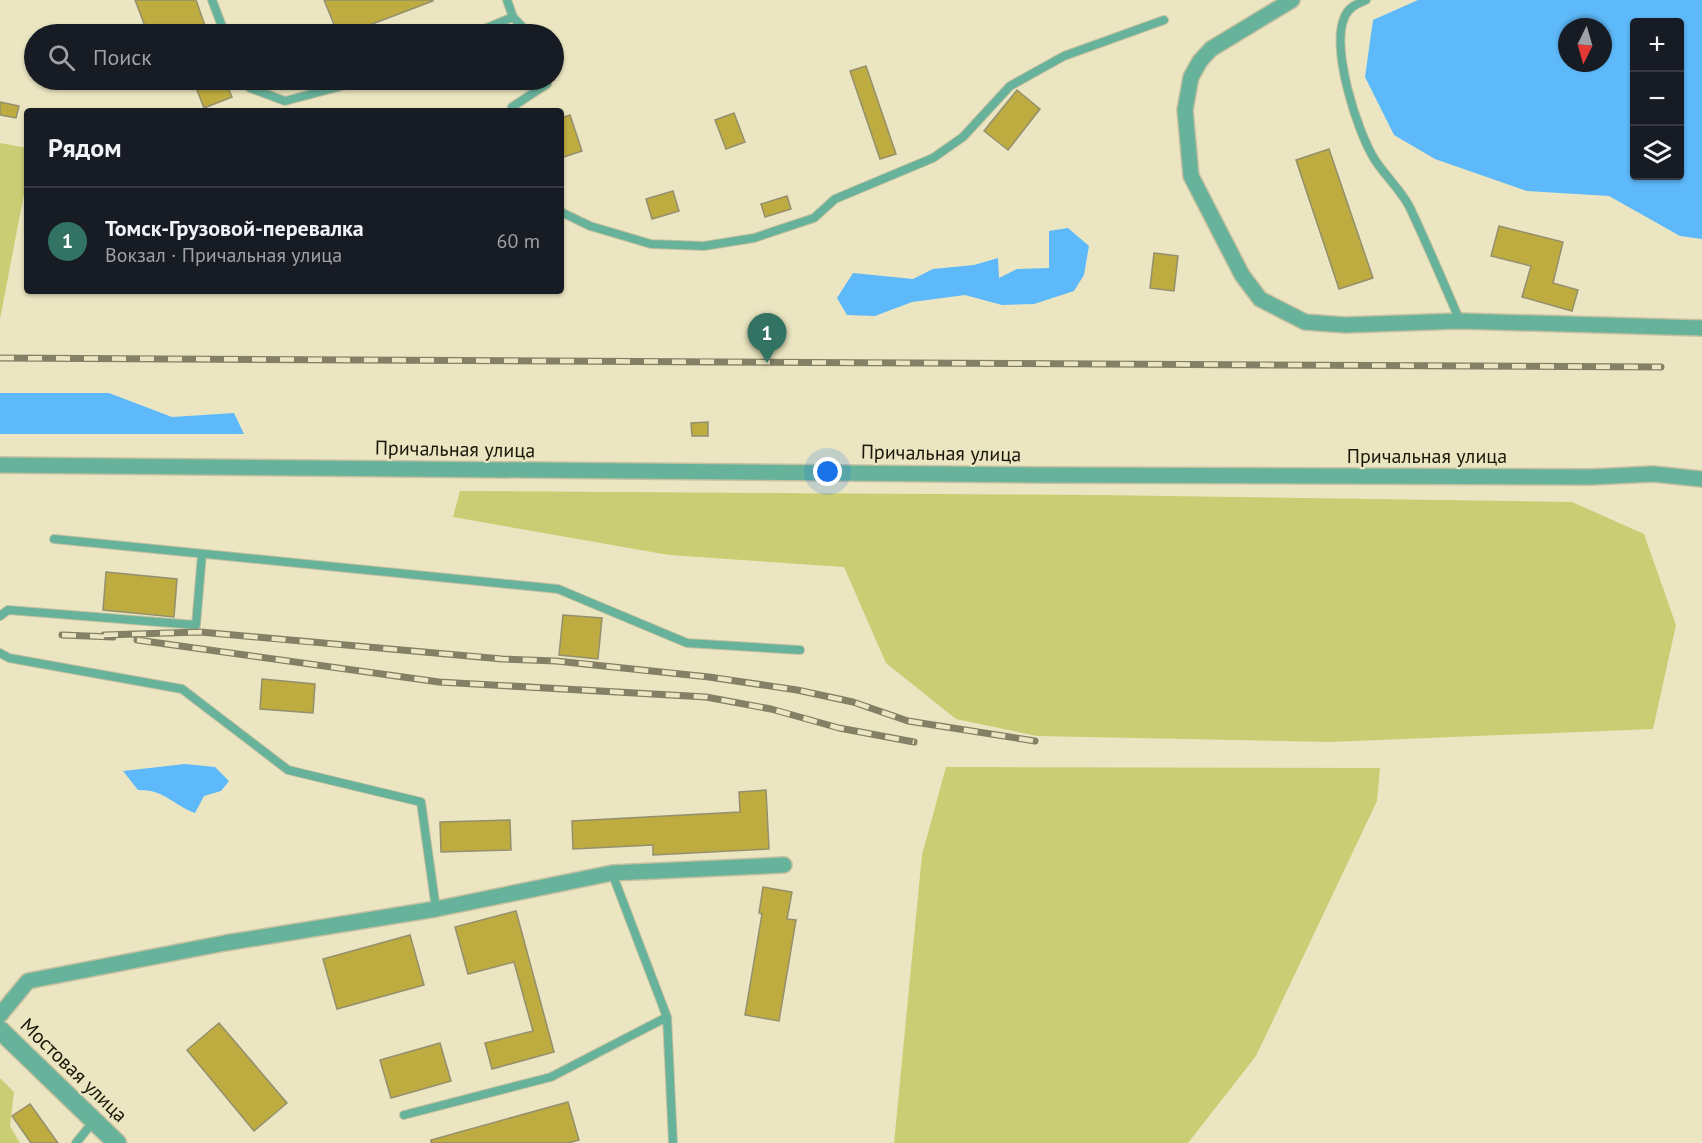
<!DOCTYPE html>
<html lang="ru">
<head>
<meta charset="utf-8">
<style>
  :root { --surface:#171b24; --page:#20242c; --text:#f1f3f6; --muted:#9ea1a6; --line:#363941; --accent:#327363 }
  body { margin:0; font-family:"PT Sans",sans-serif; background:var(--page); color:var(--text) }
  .controls { position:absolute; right:18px; top:18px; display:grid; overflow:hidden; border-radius:6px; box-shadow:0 2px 4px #0004 }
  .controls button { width:54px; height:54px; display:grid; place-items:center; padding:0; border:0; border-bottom:2px solid var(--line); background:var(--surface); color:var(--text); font:30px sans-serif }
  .compass { position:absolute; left:1558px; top:18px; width:54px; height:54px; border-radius:50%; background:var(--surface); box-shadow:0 2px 4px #0004; rotate:185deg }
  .you { position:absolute; left:828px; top:472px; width:21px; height:21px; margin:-15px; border:4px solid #fff; border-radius:50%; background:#1a73e8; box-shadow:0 0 0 9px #1a73e833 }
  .badge { display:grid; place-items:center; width:39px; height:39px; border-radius:50%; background:var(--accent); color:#fff; font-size:20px; font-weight:700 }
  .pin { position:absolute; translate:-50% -50px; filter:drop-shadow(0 2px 3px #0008) }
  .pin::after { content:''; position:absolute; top:32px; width:21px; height:18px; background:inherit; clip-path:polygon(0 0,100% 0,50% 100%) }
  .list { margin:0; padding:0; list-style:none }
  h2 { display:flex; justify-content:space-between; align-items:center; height:78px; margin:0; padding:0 24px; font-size:26px }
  h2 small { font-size:20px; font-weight:400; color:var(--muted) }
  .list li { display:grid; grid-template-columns:39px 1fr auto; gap:18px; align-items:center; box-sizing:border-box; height:108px; padding:0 24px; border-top:2px solid var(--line) }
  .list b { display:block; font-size:22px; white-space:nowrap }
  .list p { margin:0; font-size:20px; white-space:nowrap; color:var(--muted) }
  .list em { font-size:20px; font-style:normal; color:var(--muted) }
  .icon { flex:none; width:33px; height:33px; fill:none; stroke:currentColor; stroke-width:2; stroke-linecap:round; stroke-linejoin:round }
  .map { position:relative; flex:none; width:1702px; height:1143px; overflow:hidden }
  .search { position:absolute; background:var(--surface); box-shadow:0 2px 4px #0004; left:24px; top:24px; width:540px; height:66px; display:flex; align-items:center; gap:15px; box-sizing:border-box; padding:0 21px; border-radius:33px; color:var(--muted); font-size:22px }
  .panel { position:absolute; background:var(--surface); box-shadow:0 2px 4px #0004; left:24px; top:108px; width:540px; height:186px; border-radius:6px }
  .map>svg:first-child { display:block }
  .green { fill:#c9cd73 }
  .water { fill:#5db9f9; fill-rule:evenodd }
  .building { fill:#beac41; stroke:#948f6d; stroke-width:1.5 }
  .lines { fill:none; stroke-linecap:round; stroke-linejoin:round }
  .service-casing { stroke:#c5c1a0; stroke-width:10 }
  .minor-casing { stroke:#c5c1a0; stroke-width:18 }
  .tertiary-casing { stroke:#c5c1a0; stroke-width:21 }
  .service { stroke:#67b29a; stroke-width:8 }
  .minor { stroke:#67b29a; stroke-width:15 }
  .tertiary { stroke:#67b29a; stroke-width:18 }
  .rail-casing { stroke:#838066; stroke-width:7 }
  .rail { stroke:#ebe6c1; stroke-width:4.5; stroke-dasharray:14; stroke-linecap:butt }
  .labels { text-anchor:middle; stroke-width:4.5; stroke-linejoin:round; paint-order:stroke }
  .street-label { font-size:20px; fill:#191709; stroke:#ebe6c1 }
</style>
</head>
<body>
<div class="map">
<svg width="1702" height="1143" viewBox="0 0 1702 1143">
  <rect width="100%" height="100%" fill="#ebe6c1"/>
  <path class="green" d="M0,143L27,148V178L0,319Z
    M460,491L1097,495L1572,502L1644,534L1676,625L1653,729L1329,742L1037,736L956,719L886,663L844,567L669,555L453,517Z
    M946,767L1380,768L1377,801L1256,1056L1188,1143H894L922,855Z
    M0,1078L14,1092L10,1126L20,1143H0Z"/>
  <path class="water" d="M1418,0H1702V239L1680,236L1609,196L1527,191L1435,159L1394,135L1365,77L1373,20ZM1634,22H1680V176H1634ZM1567,27H1603V63H1567Z
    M1068,228L1089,246L1084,275L1074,291L1034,304L1002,305L965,295L912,302L875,316L847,315L837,298L853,273L913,279L933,269L974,265L998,258L999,278L1017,269L1049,268V231Z
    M0,393H109L172,417L234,413L244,434H0Z
    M185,764L215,767L229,781L221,791L204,796L195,813C171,804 166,790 138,790L123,771Z"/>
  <path class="building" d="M135,0H196L208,34H148Z
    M324,0H432L433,1L346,34H338Z
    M866,66L896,154L880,159L850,71Z
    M193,80H225L232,97L204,108Z
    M1017,90L1040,109L1008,150L984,131Z
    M0,102L19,106L16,118L0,115Z
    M734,113L745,142L726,149L715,120Z
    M570,115L582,151L561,158V118Z
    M1329,149L1373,278L1339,289L1296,160Z
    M673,191L679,211L652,219L646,199Z
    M787,196L791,209L765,217L761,204Z
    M1499,226L1563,242L1553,283L1578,290L1572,311L1522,297L1531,266L1491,256Z
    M1154,253L1178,256L1174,291L1150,288Z
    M708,422V436H692L691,423Z
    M106,572L177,579L174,617L103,610Z
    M563,615L602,618L598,659L559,655Z
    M262,679L315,684L313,713L260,709Z
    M766,790L769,849L653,855V845L573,849L572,821L740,812L739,792Z
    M510,820L511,850L441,852L440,822Z
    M763,887L792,892L787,919L796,920L779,1021L745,1015L762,914L759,913Z
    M516,911L554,1052L492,1069L485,1043L533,1031L514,962L468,974L455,927Z
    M410,935L424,985L337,1009L323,959Z
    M219,1023L287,1103L254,1131L187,1050Z
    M440,1043L451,1081L391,1098L380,1060Z
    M568,1102L579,1140L568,1143H431V1140Z
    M30,1104L58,1143H31L12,1116Z"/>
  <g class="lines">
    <defs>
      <path id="service" d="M212,0L225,34
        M507,0L513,17
        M1366,0C1357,4 1349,7 1345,16C1330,47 1357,132 1375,160C1386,177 1402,191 1410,208C1428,246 1444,284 1460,321
        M472,34L513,17L529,34
        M246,80L250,88L285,101L365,80
        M511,111L512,107L547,84L546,80
        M561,212L590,226L651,244L704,246L754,238L814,218L835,199L933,158L963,137L1010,86L1064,56L1164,20
        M54,539L558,589L687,643L800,650
        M0,616L8,610L196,625L202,554
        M0,653L9,658L182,689L288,770L421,802L436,909
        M612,873L667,1017L673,1143
        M404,1115L551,1077L667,1017
        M76,1143L93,1122"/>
      <path id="minor" d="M1292,0L1211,49L1200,61L1191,77L1185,110L1191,176L1242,275L1260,299L1305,322L1345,325L1460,321L1702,328
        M0,465L1044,475L1591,477L1653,474L1702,479
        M0,1015L28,981L225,943L436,909L612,873L784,865"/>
      <path id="tertiary" d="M0,1030L117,1143"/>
    </defs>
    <use href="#service" class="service-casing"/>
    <use href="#minor" class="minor-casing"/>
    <use href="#tertiary" class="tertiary-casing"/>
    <use href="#service" class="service"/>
    <use href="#minor" class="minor"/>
    <use href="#tertiary" class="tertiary"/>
    <defs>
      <path id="rail" d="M0,358L1661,367
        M62,635L113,637
        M104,635L200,632L502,659L556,661L709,677L797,690L853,702L908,721L1035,741
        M137,640L439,682L706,697L771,709L839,728L914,742"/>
    </defs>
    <use href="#rail" class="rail-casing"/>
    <use href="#rail" class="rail"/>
  </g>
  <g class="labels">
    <g class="street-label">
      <text transform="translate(455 449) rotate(1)" y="7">Причальная улица</text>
      <text transform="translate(941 453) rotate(1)" y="7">Причальная улица</text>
      <text x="1427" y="463">Причальная улица</text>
      <text transform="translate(74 1070) rotate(44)" y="7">Мостовая улица</text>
    </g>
  </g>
</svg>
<div class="controls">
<button>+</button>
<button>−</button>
<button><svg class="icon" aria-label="layers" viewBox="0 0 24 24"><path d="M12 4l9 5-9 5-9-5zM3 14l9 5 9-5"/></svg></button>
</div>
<svg class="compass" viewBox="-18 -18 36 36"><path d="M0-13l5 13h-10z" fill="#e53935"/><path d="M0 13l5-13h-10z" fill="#9ea1a6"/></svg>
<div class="you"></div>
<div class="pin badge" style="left:767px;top:363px">1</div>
<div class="search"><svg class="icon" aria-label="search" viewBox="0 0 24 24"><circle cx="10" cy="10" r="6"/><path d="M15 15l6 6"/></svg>Поиск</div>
<section class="panel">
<h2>Рядом<small></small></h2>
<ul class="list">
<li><span class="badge">1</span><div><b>Томск-Грузовой-перевалка</b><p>Вокзал · Причальная улица</p></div><em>60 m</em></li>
</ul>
</section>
</div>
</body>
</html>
